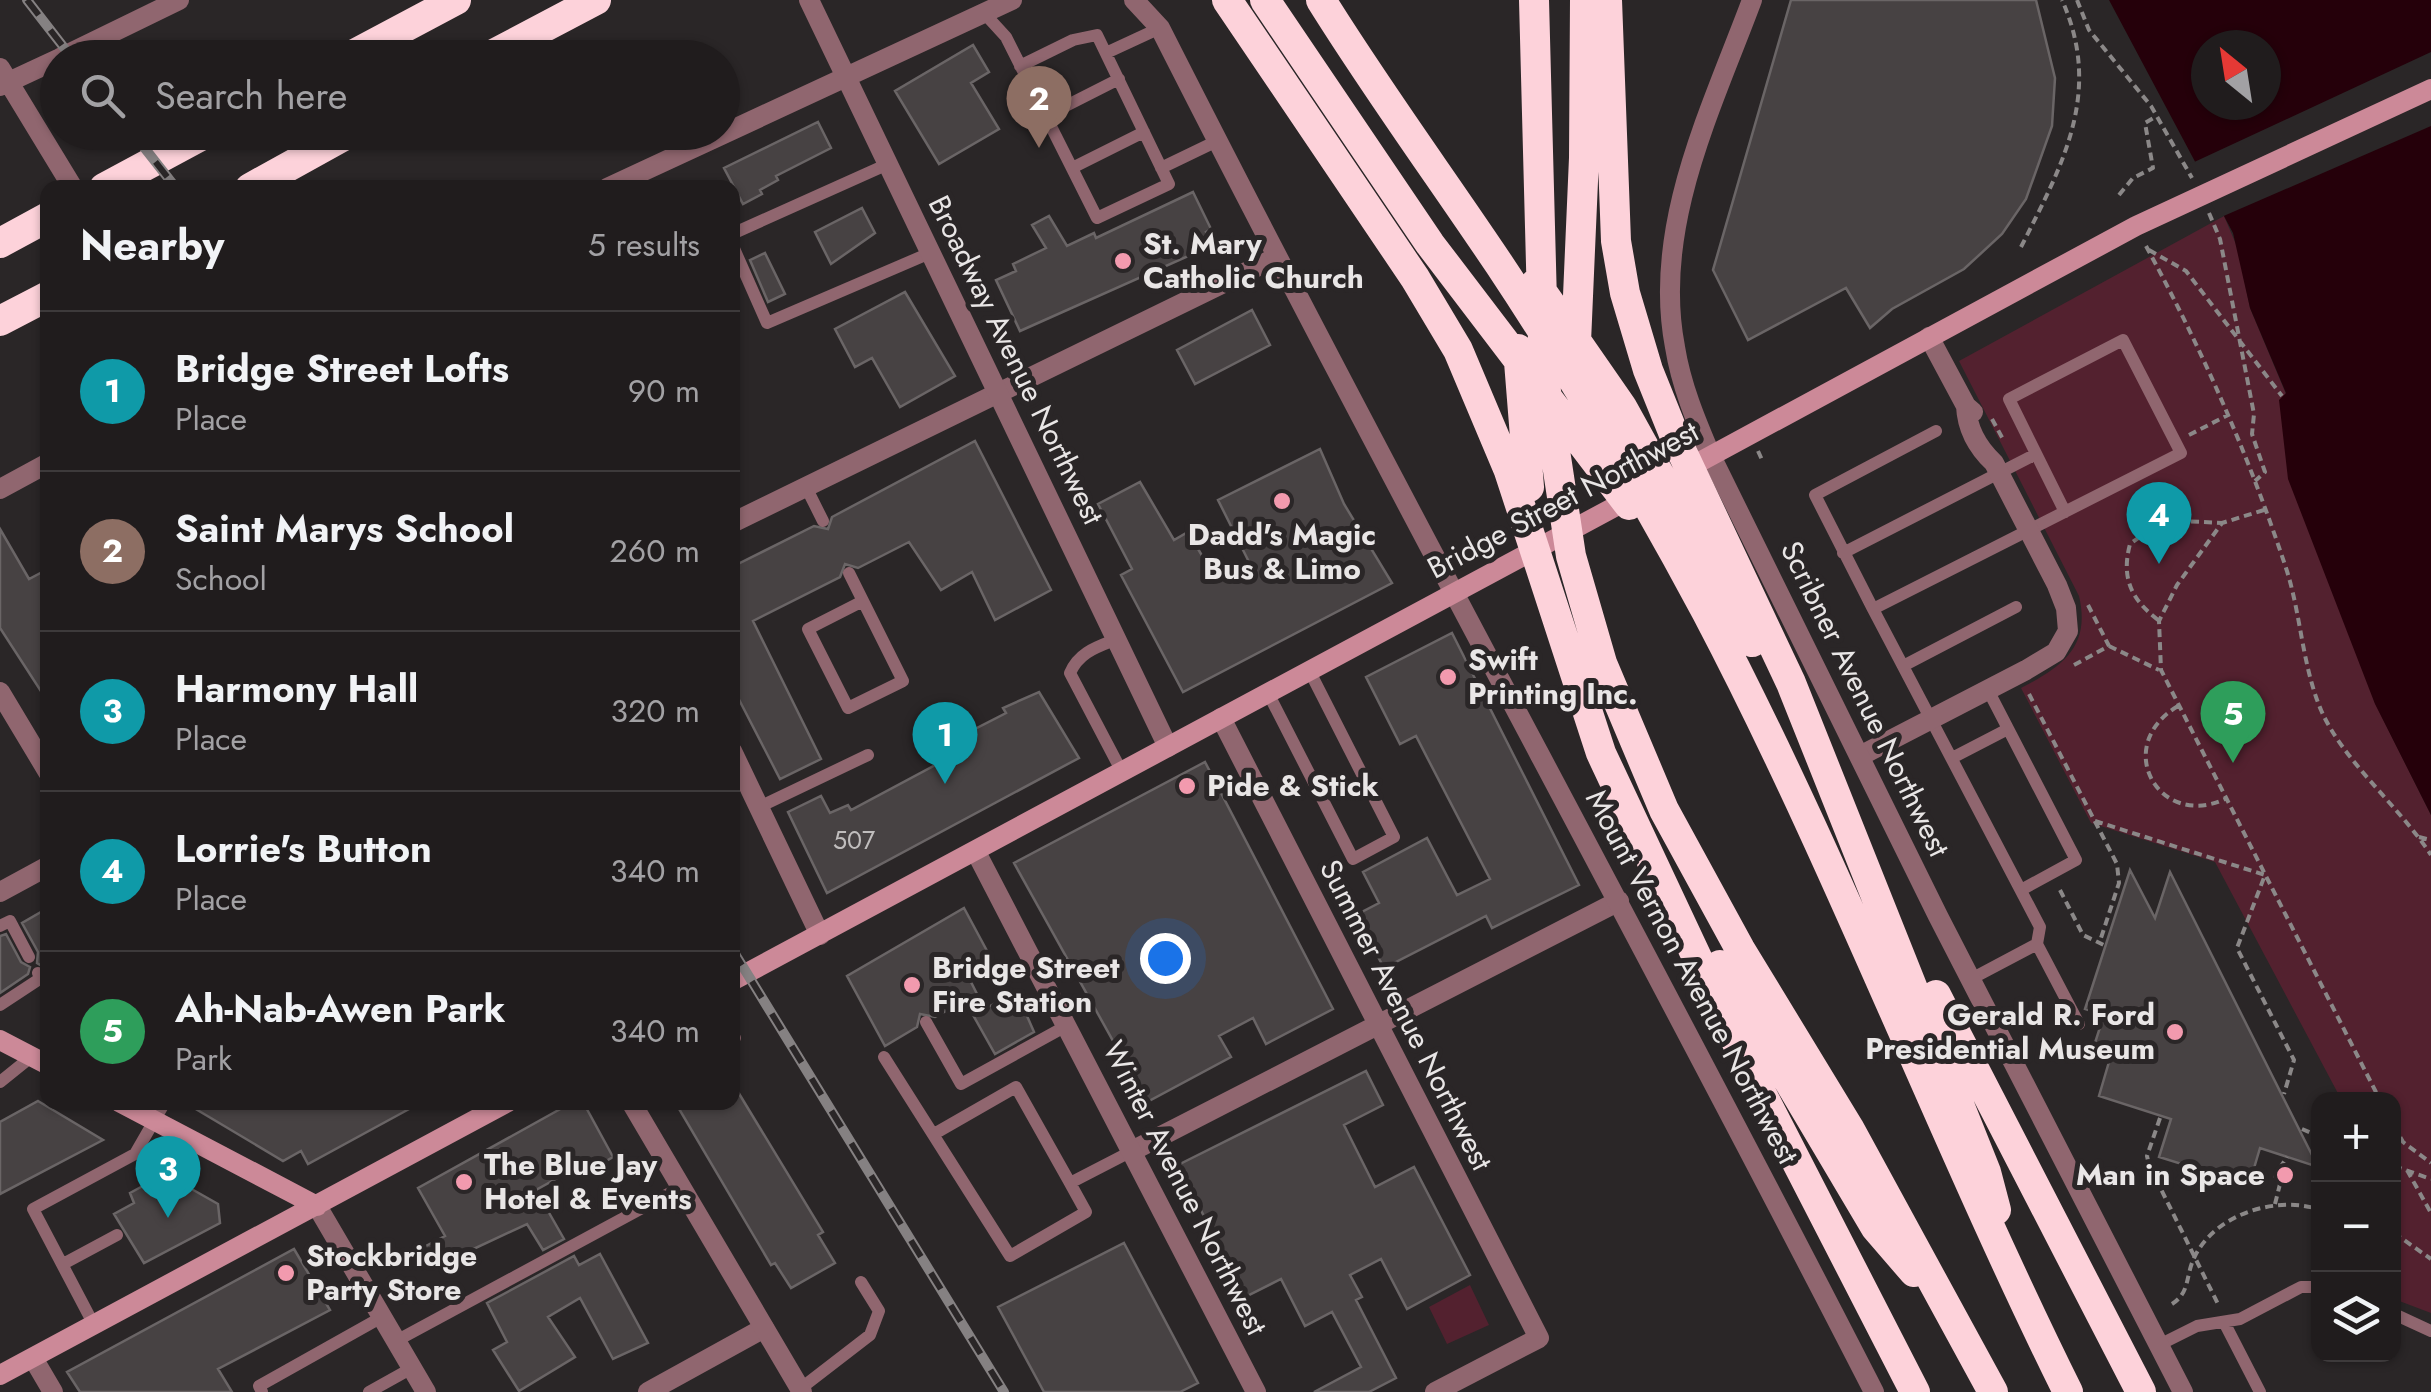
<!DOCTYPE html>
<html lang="en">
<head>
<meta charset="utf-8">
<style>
  :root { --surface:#201c1d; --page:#2d292a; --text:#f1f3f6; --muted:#a2a1a4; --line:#3d3a3b; --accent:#f29aae }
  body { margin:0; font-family:Jost,sans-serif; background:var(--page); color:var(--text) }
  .controls { position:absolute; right:30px; bottom:30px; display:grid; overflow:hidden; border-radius:20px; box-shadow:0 2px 8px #0004 }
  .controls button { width:90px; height:90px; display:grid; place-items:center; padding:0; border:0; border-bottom:2px solid var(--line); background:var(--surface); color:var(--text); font:50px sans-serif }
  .compass { position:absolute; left:2191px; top:30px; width:90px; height:90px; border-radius:50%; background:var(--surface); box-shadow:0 2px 8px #0004; rotate:330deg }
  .you { position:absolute; left:1165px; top:958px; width:35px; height:35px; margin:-25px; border:8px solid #fff; border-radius:50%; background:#1a73e8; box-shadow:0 0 0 15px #1a73e833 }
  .badge { display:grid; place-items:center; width:65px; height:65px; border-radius:50%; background:var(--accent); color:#fff; font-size:32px; font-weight:700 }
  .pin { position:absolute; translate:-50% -82px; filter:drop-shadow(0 2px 5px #0008) }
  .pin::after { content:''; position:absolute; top:52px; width:35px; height:30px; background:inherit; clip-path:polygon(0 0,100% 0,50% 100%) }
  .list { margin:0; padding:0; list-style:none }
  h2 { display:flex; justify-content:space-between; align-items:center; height:130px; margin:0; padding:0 40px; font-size:42px }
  h2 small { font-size:32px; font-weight:400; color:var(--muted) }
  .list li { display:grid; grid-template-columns:65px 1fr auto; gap:30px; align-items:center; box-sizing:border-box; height:160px; padding:0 40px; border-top:2px solid var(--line) }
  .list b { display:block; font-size:38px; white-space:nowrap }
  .list p { margin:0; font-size:32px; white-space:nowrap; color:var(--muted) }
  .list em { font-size:32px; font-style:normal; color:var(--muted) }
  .icon { flex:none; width:55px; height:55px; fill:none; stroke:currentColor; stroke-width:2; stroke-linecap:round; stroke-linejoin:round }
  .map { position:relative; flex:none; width:2431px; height:1392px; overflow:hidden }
  .search { position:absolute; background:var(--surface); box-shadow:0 2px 8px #0004; left:40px; top:40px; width:700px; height:110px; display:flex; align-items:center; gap:25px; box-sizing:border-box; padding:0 35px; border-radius:55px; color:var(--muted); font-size:38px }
  .panel { position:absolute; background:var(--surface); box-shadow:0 2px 8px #0004; left:40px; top:180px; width:700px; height:930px; border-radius:20px }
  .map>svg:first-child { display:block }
  .green { fill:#53212f }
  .water { fill:#25000a; fill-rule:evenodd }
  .pier { fill:#2a2627 }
  .building { fill:#474243; stroke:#6a6566; stroke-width:2.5 }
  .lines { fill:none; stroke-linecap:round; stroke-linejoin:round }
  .path { stroke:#8b8888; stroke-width:4; stroke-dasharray:8 5; stroke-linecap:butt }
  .service { stroke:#90666f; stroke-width:12 }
  .minor { stroke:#90666f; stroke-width:20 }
  .tertiary { stroke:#90666f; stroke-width:20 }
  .secondary { stroke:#cc8998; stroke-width:20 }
  .motorway { stroke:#fdd2da; stroke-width:30 }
  .rail-casing { stroke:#858182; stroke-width:10 }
  .rail { stroke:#2a2627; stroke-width:6; stroke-dasharray:19; stroke-linecap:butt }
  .poi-dot { fill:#f29aae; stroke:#2a2627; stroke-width:4 }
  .labels { text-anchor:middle; stroke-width:10; stroke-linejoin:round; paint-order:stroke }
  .number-label { font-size:25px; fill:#c0bdbd }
  .poi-label { font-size:30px; font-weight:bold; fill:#e9e6e6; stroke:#2a2627; text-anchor:start }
  .street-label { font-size:30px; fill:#e9e6e6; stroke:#2a2627 }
</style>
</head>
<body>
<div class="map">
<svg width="2431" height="1392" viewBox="0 0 2431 1392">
  <rect width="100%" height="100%" fill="#2a2627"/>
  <path class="green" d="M2224,216L2238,249L2250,308L2286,394L2280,400L2284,437L2375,703L2431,815V1313L2394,1299V1100L2341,1099L2215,862L2091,823L2021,688C2062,667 2091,647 2079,596L1959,361Z
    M1470,1285L1489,1325L1447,1344L1429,1307Z"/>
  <path class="water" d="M2109,0H2431V815L2375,704L2288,479L2279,400L2286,393L2250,308L2233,233ZM2206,45H2266V105H2206Z"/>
  <path class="pier" d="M2431,52V126L2219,218L2190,164Z"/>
  <path class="building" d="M1791,0H2036L2055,78L2052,126L2026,199L2002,234L1964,269L1892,309L1870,328L1846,288L1748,340L1713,270Z
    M973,45L989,72L971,83L999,129L939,164L895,91Z
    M818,122L831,148L776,176L778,180L760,190L762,194L743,204L724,168Z
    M1193,192L1211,229L1206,232L1213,245L1020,331L996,280L1016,271L1013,264L1046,248L1032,225L1049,216L1067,246L1094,233L1096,238Z
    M862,208L875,233L831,264L815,232Z
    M765,253L785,294L768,302L750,260Z
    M905,292L955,376L900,407L872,358L855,367L835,329Z
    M1252,310L1270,345L1195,384L1177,350Z
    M975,441L1051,590L995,620L972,572L941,590L909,542L858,568L845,564L840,577L753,621L821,759L780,779L732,686V567L814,526L828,529L832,517Z
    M1320,449L1344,504L1392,583L1183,692L1121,575L1132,569L1098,504L1140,482L1174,540L1188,532L1217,581L1249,562L1218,500Z
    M0,529L29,579L48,569V702L0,628Z
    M1452,633L1579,885L1492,928L1486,916L1384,968L1356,915L1379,903L1363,872L1427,838L1457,895L1490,879L1416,736L1400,744L1366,677Z
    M1039,692L1079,758L827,893L788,812L821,796L830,813L848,805L851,810L941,762L925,733L954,718L963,735L1006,713L1003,708Z
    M1205,762L1333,1009L1266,1044L1253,1018L1219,1036L1231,1057L1147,1102L1014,863Z
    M2130,870L2155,918L2170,872L2318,1167L2260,1148L2249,1185L2159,1157L2171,1119L2099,1096L2111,1055L2093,1049L2104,1015L2085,1009Z
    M48,908V968L47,969L37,963L38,952L22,923Z
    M964,908L994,964L968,976L977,994L935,1017L920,1014L917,1027L885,1046L847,976Z
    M6,934L21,962L30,967L28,974L0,993V936Z
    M1011,995L1016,1002L1020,1000L1034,1032L995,1054L973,1015Z
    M1366,1071L1383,1105L1344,1125L1375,1187L1414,1167L1470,1275L1407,1309L1381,1259L1350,1275L1362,1297L1356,1300L1396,1378L1369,1392H1314L1361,1367L1332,1312L1305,1326L1281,1279L1245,1297L1178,1165Z
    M732,1082L823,1232L818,1235L835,1263L791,1288L775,1263L771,1265L675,1102H732Z
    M38,1101L103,1140L0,1194V1122Z
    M184,1102H422L308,1164L301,1151L283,1161Z
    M573,1102H583L613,1157L587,1172L583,1164L536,1190L564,1239L543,1250L527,1224L435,1267L424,1247L445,1236L418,1188Z
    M165,1174L218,1204L220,1223L144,1263L114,1214L134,1203L130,1193Z
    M1124,1243L1198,1383L1180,1392H1044L998,1307Z
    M294,1249L330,1310L218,1369L232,1392H80L67,1372Z
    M600,1254L648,1343L613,1359L580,1298L548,1317L575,1357L519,1391L493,1350L507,1342L487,1303L574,1256L579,1265Z"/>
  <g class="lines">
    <path class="path" d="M2077,0L2089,30L2151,106L2192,178
      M2119,195L2133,178L2153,168L2145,123L2155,117
      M2209,213L2220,239L2254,414L2252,434L2265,472L2255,481
      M2146,246C2202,349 2249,456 2286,568C2301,614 2302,665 2321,710C2343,761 2399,806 2431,855
      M2021,247C2063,164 2103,92 2062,0
      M2149,250L2186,271L2282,396
      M1992,419L2004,441
      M2189,435L2228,415
      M1758,451L1763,462
      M2264,510L2222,523L2177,585L2159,621L2161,670L2380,1100
      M2158,620C2131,599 2121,578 2130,544L2163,520L2222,523
      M2109,646L2159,670
      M2074,665L2109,646L2088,605
      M2029,694L2117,864L2119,883L2099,944
      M2178,706C2111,746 2159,830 2225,799
      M2095,821L2265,875L2237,948L2294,1060L2284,1094
      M2419,837L2431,840
      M2060,890L2083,935L2106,946
      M2160,1118L2147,1156L2149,1165L2218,1304
      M2394,1126L2403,1142L2431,1163
      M2302,1129L2318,1136
      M2394,1166L2431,1179
      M2407,1170L2431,1213
      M2275,1204L2280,1184L2275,1176L2287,1157
      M2394,1233L2431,1259
      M2172,1304C2191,1292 2185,1275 2195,1256C2216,1214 2275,1196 2318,1209"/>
    <path class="service" d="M984,13L1006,37L1097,218L1169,184L1097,35L1073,40L1020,66
      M1106,53L1160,28
      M1046,116L1119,79
      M1072,168L1144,132
      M1161,168L1217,141
      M732,234L888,164
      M732,244L767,323L930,253
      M806,487L823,521
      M1843,553L2036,454
      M849,573L863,601
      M863,601L903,681L848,708L808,629Z
      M1873,609L1815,495L1936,431
      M1117,639C1097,647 1079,652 1070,673L1122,772
      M1903,666L2016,607
      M1988,690L2076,860L2021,890
      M1268,693L1353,859L1394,837L1309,670
      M1952,758L2008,729
      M759,807L868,755
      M0,926L10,921L29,957
      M2037,944L2079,1024
      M1971,979L2037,944L2040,927L1873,609L2181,453L2123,340L2009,399L2065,512
      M0,1005L41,978L38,973
      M926,1022L961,1084L1068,1025
      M732,1035L735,1038
      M884,1057L1010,1256L1086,1212L1070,1183L1132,1151
      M0,1082L31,1057
      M934,1134L1016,1087L1070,1183
      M63,1264L117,1235
      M2394,1314L2431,1331
      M2224,1322L2260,1392
      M94,1325L33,1209L135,1154L165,1102
      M396,1341L681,1187
      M2159,1345L2197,1326L2240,1319L2301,1287H2318
      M800,1389L870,1335L879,1311L861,1282
      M262,1392L259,1386L382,1317
      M369,1392L412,1368"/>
    <path class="minor" d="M1929,337L1966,406L1973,412
      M732,523L1275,258
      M0,692L48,772
      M1221,718L1539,1338L1435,1392
      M732,751L820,935
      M1860,756L2026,670L2056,652L2068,631L2066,608L2057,585L1994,463C1978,448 1967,428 1966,406
      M0,892L48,866
      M1132,1151L1619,901
      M317,1206L426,1392
      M33,1358L53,1392
      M648,1392L764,1328"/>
    <path class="tertiary" d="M809,0L1168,747
      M1134,0L1160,28C1392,486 1640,935 1874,1392
      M1752,0C1711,110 1652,227 1675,347C1681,385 1696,421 1711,456L1938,916L2183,1392
      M60,58L179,0
      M0,68L73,188
      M0,86L58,59
      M607,188L1012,0
      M0,489L48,463
      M976,852L1256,1392
      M631,1102L802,1392"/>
    <path class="secondary" d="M1681,472L2136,226L2431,89
      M732,981L1633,497
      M0,1040L48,1065
      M119,1102L317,1206
      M0,1375L508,1102"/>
    <path class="motorway" d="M1227,0L1415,278L1458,350L1509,471L1601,753L1753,1077L1915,1392
      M1265,0L1430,244L1629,505
      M1321,0C1377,90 1440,176 1499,264C1574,377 1643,493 1707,613C1840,866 1941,1136 2068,1392
      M1534,0L1544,378L1571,556L1602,663L1664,810L1740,949L1849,1128L1993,1392
      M1607,0L1616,241L1625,293L1648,370L1675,437L1791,683L1986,1172L1996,1210
      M347,58L456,0
      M486,58L596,0
      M104,188L208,132
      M250,188L351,132
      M0,243L48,217
      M1536,283L1622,407L1752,642
      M0,321L48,296
      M1576,342L1584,158L1585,0
      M1518,349L1529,487
      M1720,965L1876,1228L1914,1272
      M1936,995L2141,1392"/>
    <defs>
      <path id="rail" d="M27,0L72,58
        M132,132L176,188
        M732,949L1004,1392"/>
    </defs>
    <use href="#rail" class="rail-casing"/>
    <use href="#rail" class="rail"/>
  </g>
  <g class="poi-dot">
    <circle cx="1123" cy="261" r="10"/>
    <circle cx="1282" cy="501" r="10"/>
    <circle cx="1448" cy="677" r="10"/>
    <circle cx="1187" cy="786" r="10"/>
    <circle cx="912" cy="985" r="10"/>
    <circle cx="2175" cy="1032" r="10"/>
    <circle cx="2285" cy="1175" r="10"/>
    <circle cx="464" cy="1182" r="10"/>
    <circle cx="286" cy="1273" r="10"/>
  </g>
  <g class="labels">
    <g class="number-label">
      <text x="854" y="849">507</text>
    </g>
    <g class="poi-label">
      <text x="1143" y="254">St. Mary<tspan x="1143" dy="34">Catholic Church</tspan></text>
      <text x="1282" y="545" text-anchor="middle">Dadd's Magic<tspan x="1282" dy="34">Bus &amp; Limo</tspan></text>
      <text x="1468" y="670">Swift<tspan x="1468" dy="34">Printing Inc.</tspan></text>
      <text x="1207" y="796">Pide &amp; Stick</text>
      <text x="932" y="978">Bridge Street<tspan x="932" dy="34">Fire Station</tspan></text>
      <text x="2155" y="1025" text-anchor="end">Gerald R. Ford<tspan x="2155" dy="34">Presidential Museum</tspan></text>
      <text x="484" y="1175">The Blue Jay<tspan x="484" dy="34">Hotel &amp; Events</tspan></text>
      <text x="2265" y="1185" text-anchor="end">Man in Space</text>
      <text x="306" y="1266">Stockbridge<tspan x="306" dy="34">Party Store</tspan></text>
    </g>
    <g class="street-label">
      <text transform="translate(1016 360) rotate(64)" y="10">Broadway Avenue Northwest</text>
      <text transform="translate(1563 500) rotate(-28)" y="10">Bridge Street Northwest</text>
      <text transform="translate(1865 699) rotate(64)" y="10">Scribner Avenue Northwest</text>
      <text transform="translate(1692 977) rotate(62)" y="10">Mount Vernon Avenue Northwest</text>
      <text transform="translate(1406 1015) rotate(63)" y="10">Summer Avenue Northwest</text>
      <text transform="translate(1185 1188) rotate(63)" y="10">Winter Avenue Northwest</text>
    </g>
  </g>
</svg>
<div class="controls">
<button>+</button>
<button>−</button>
<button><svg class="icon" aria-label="layers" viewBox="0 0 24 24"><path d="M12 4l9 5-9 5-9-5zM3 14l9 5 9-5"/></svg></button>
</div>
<svg class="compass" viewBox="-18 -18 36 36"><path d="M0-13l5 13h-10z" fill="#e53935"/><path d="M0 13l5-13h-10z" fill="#a2a1a4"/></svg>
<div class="you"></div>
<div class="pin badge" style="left:945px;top:784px;background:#0f9aa8">1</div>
<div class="pin badge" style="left:1039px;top:148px;background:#8d6e63">2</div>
<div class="pin badge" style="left:168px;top:1218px;background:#0f9aa8">3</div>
<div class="pin badge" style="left:2159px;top:564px;background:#0f9aa8">4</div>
<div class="pin badge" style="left:2233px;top:763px;background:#2e9e5b">5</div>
<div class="search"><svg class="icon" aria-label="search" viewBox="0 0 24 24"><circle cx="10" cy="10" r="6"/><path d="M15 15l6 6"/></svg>Search here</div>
<section class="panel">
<h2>Nearby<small>5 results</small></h2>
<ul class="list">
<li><span class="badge" style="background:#0f9aa8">1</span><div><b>Bridge Street Lofts</b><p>Place</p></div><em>90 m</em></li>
<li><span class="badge" style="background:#8d6e63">2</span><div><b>Saint Marys School</b><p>School</p></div><em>260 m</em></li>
<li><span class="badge" style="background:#0f9aa8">3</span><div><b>Harmony Hall</b><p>Place</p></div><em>320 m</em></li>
<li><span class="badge" style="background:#0f9aa8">4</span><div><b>Lorrie's Button</b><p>Place</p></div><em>340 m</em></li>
<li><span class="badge" style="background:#2e9e5b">5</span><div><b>Ah-Nab-Awen Park</b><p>Park</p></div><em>340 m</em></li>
</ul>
</section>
</div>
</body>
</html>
